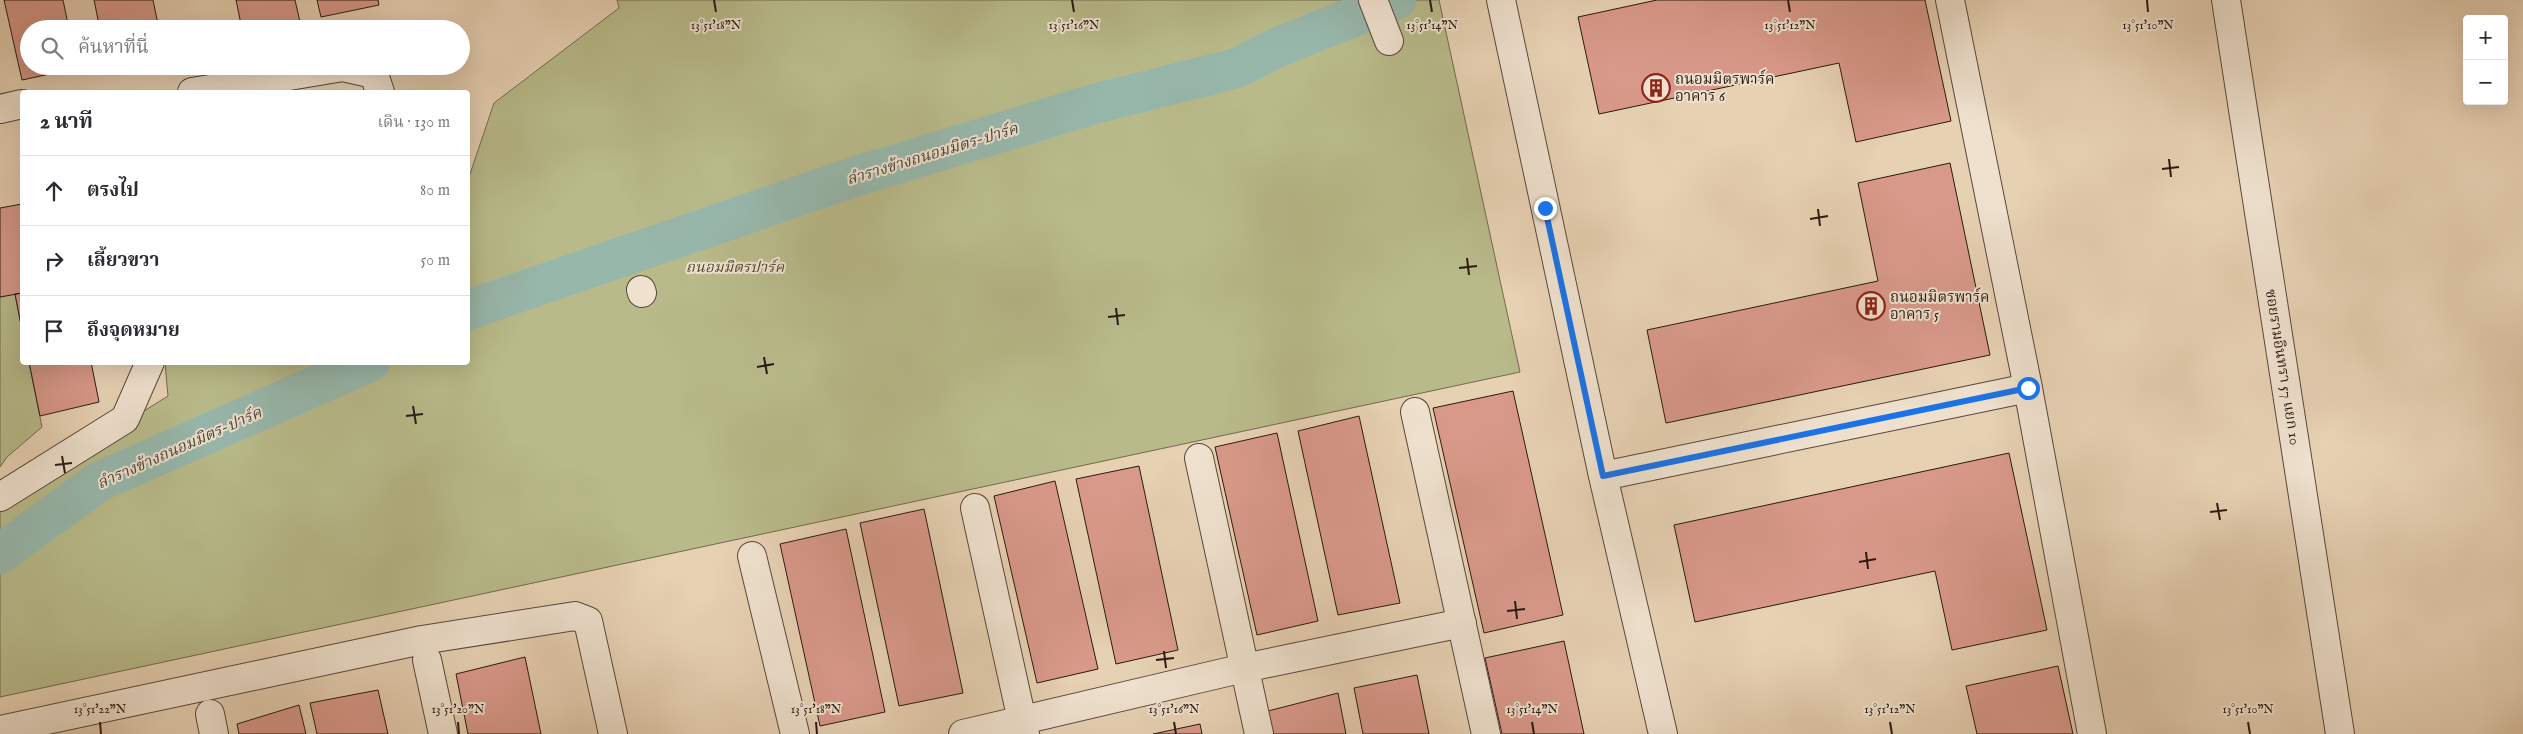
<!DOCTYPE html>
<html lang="th">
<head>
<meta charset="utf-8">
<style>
  :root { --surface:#fff; --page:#f2f2f3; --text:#2b2b33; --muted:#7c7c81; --line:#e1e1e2 }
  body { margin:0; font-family:"IM FELL English","Noto Serif Thai",serif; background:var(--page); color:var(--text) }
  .controls { position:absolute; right:15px; top:15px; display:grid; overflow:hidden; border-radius:5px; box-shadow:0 5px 20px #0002 }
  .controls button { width:45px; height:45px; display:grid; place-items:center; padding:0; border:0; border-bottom:1px solid var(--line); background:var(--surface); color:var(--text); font:25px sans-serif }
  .stop { position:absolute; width:15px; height:15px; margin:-11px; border:4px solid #1a73e8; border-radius:50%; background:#fff }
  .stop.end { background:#1a73e8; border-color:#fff; box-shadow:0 1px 5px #0008 }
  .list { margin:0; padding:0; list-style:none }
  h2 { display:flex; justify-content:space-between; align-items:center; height:65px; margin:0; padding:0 20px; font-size:21px }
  h2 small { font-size:16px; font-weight:400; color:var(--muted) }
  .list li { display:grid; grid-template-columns:32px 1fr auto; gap:15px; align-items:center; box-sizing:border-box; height:70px; padding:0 20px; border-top:1px solid var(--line) }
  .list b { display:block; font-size:19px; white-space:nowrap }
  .list em { font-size:16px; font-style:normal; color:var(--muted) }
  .icon { flex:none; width:28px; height:28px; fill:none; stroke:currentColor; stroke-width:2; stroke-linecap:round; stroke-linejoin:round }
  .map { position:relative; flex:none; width:2523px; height:734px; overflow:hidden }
  .search { position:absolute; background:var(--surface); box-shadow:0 5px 20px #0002; left:20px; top:20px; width:450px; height:55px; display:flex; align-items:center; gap:12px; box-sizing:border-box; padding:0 18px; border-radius:28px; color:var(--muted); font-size:19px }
  .panel { position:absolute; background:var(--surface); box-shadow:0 5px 20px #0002; left:20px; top:90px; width:450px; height:275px; border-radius:5px }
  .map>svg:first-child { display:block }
  .green { fill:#b8ba8a; stroke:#716a4e }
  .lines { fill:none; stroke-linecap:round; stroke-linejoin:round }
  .canal { stroke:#97b7ab; stroke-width:40 }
  .building { fill:#d9998a; stroke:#2a1911 }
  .minor-casing { stroke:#59473a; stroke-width:30 }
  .minor { stroke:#efe1ce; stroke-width:28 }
  .route { stroke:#1a73e8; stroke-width:6 }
  .ticks { fill:none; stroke:#2a1911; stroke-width:2 }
  .labels { text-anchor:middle; stroke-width:4; stroke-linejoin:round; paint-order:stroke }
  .poi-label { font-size:15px; fill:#2a1911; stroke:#efe1ce; text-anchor:start }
  .park-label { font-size:15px; font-style:italic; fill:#554935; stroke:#efe1ce }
  .street-label { font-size:15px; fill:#2a1911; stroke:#efe1ce }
  .water-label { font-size:16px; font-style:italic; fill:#4b483f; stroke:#efe1ce }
  .ticks-label { font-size:12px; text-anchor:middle; fill:#2a1911; stroke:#efe1ce; stroke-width:4; stroke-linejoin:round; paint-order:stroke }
</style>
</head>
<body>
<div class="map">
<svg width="2523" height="734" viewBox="0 0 2523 734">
  <rect width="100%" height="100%" fill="#e7d1b3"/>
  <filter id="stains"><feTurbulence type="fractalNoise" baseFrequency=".004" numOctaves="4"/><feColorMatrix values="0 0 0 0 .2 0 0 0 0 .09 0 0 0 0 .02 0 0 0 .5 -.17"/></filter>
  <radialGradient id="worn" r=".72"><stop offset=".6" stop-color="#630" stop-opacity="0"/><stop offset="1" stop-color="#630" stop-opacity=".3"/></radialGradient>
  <path class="green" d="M617,0H1439L1520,372L0,697V501L168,396L165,363H167L468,362V180L494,103L619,8Z
    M15,294L22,330V362L29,363L42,427L7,457L0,467V297Z"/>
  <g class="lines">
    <path class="canal" d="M468,310L851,178L1094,104L1237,68L1278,47L1396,0
      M0,554L98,482L370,362"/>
  </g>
  <path class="building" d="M4,0H63L69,29H29V66H78V68L22,80Z
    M94,0H153L159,29H100Z
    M236,0H295L300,22L269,29H242Z
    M317,0H378L379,5L321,17Z
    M1657,0H1925L1951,121L1856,142L1839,63L1599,114L1578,17Z
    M1950,163L1990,355L1666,423L1647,330L1878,281L1858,183Z
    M22,204V293L0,297V208Z
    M22,293V330L15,294Z
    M29,362H91L99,402L40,416Z
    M1513,391L1563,615L1484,633L1433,408Z
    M1359,416L1400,603L1338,615L1298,431Z
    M1277,433L1318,621L1257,635L1215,447Z
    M2009,453L2047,630L1952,650L1935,571L1695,622L1674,525Z
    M1139,466L1178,650L1116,664L1076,479Z
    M1055,481L1098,669L1037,683L994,496Z
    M924,509L963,693L899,706L860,523Z
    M846,529L885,712L820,726L780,544Z
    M1564,641L1584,734H1502L1485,658Z
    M525,657L541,734H468L456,674Z
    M2058,666L2073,734H1977L1966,686Z
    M1417,675L1429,734H1363L1354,688Z
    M378,690L388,734H317L310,703Z
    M1338,693L1346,734H1273L1268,711Z
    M299,705L306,734H239L237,724Z
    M1200,724L1202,734H1153Z"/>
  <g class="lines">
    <defs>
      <path id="minor" d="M1373,0L1389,41
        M1501,0L1603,476L1663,734
        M1950,0L2028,388L2092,734
        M2226,0L2340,734
        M192,92L343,67L374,74L380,92
        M0,109L22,104
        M641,290L642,293
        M1415,412L1486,734
        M1199,458L1259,734
        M1603,476L2028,388
        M0,497L125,419L150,362
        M975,508L1025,734
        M752,556L795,734
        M427,660L443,734
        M210,714L214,734
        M0,730L422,640L575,616L588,621L613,734
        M963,734L1244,668L1462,623"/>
    </defs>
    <use href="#minor" class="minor-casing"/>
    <use href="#minor" class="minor"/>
  </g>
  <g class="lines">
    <path class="route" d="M1545,208L1603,476L2028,388"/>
  </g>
  <path class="ticks" d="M714,0L716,12M1072,0L1074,12M1430,0L1432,12M1788,0L1790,12M2147,0L2148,12M2169,159L2171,177M2162,169L2179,167M1818,209L1820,226M1810,219L1828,216M1467,258L1469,275M1459,268L1477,266M1116,308L1118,325M1108,317L1125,315M764,357L767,374M757,367L774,364M413,406L416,424M406,416L423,414M62,456L65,473M55,465L72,463M2217,503L2220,520M2210,512L2227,510M1866,552L1868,569M1859,562L1876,559M1515,601L1517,619M1507,611L1525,609M1164,651L1166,668M1156,660L1174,658M100,722L101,734M458,722L459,734M816,722L817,734M1174,722L1176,734M1532,722L1534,734M1890,722L1892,734M2248,722L2250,734"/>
  <defs>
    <symbol id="building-ring" viewBox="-11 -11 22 22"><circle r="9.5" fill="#efe1ce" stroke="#8f2418" stroke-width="1.5"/><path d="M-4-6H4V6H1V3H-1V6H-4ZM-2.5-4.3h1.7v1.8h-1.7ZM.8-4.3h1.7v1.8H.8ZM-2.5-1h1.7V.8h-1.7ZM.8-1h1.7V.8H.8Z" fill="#8f2418"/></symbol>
  </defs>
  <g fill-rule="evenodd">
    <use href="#building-ring" x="1640" y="72" width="32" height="32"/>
    <use href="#building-ring" x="1855" y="290" width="32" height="32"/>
  </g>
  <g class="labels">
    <g class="poi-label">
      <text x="1675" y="84">ถนอมมิตรพาร์ค<tspan x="1675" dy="17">อาคาร 6</tspan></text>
      <text x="1890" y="302">ถนอมมิตรพาร์ค<tspan x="1890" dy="17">อาคาร 5</tspan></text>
    </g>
    <g class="park-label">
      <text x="735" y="272">ถนอมมิตรปาร์ค</text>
    </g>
    <g class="street-label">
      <text transform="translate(2283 367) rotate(81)" y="5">ซอยรามอินทรา 57 แยก 10</text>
    </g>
    <g class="water-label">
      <text transform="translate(932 153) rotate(-17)" y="6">ลำรางข้างถนอมมิตร-ปาร์ค</text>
      <text transform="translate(179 447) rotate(-24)" y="6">ลำรางข้างถนอมมิตร-ปาร์ค</text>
    </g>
  </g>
  <g class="ticks-label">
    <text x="716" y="29">13°51'18"N</text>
    <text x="1074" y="29">13°51'16"N</text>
    <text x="1432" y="29">13°51'14"N</text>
    <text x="1790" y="29">13°51'12"N</text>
    <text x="2148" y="29">13°51'10"N</text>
    <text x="100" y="713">13°51'22"N</text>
    <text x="458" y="713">13°51'20"N</text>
    <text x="816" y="713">13°51'18"N</text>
    <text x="1174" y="713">13°51'16"N</text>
    <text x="1532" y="713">13°51'14"N</text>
    <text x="1890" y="713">13°51'12"N</text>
    <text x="2248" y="713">13°51'10"N</text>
  </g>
  <rect width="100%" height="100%" filter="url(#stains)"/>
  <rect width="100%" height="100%" fill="url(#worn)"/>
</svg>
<div class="controls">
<button>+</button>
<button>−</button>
</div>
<div class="stop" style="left:2028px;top:388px"></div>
<div class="stop end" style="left:1545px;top:208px"></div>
<div class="search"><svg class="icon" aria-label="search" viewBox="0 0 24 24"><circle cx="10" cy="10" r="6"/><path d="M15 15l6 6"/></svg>ค้นหาที่นี่</div>
<section class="panel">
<h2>2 นาที<small>เดิน · 130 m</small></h2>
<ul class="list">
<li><svg class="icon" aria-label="ahead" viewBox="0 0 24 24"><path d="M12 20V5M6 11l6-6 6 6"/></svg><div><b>ตรงไป</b></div><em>80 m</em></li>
<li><svg class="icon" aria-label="right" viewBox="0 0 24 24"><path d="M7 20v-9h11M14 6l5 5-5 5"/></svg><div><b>เลี้ยวขวา</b></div><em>50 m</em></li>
<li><svg class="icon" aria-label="arrive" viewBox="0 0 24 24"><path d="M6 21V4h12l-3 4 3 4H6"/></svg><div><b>ถึงจุดหมาย</b></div></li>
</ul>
</section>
</div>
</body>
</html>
